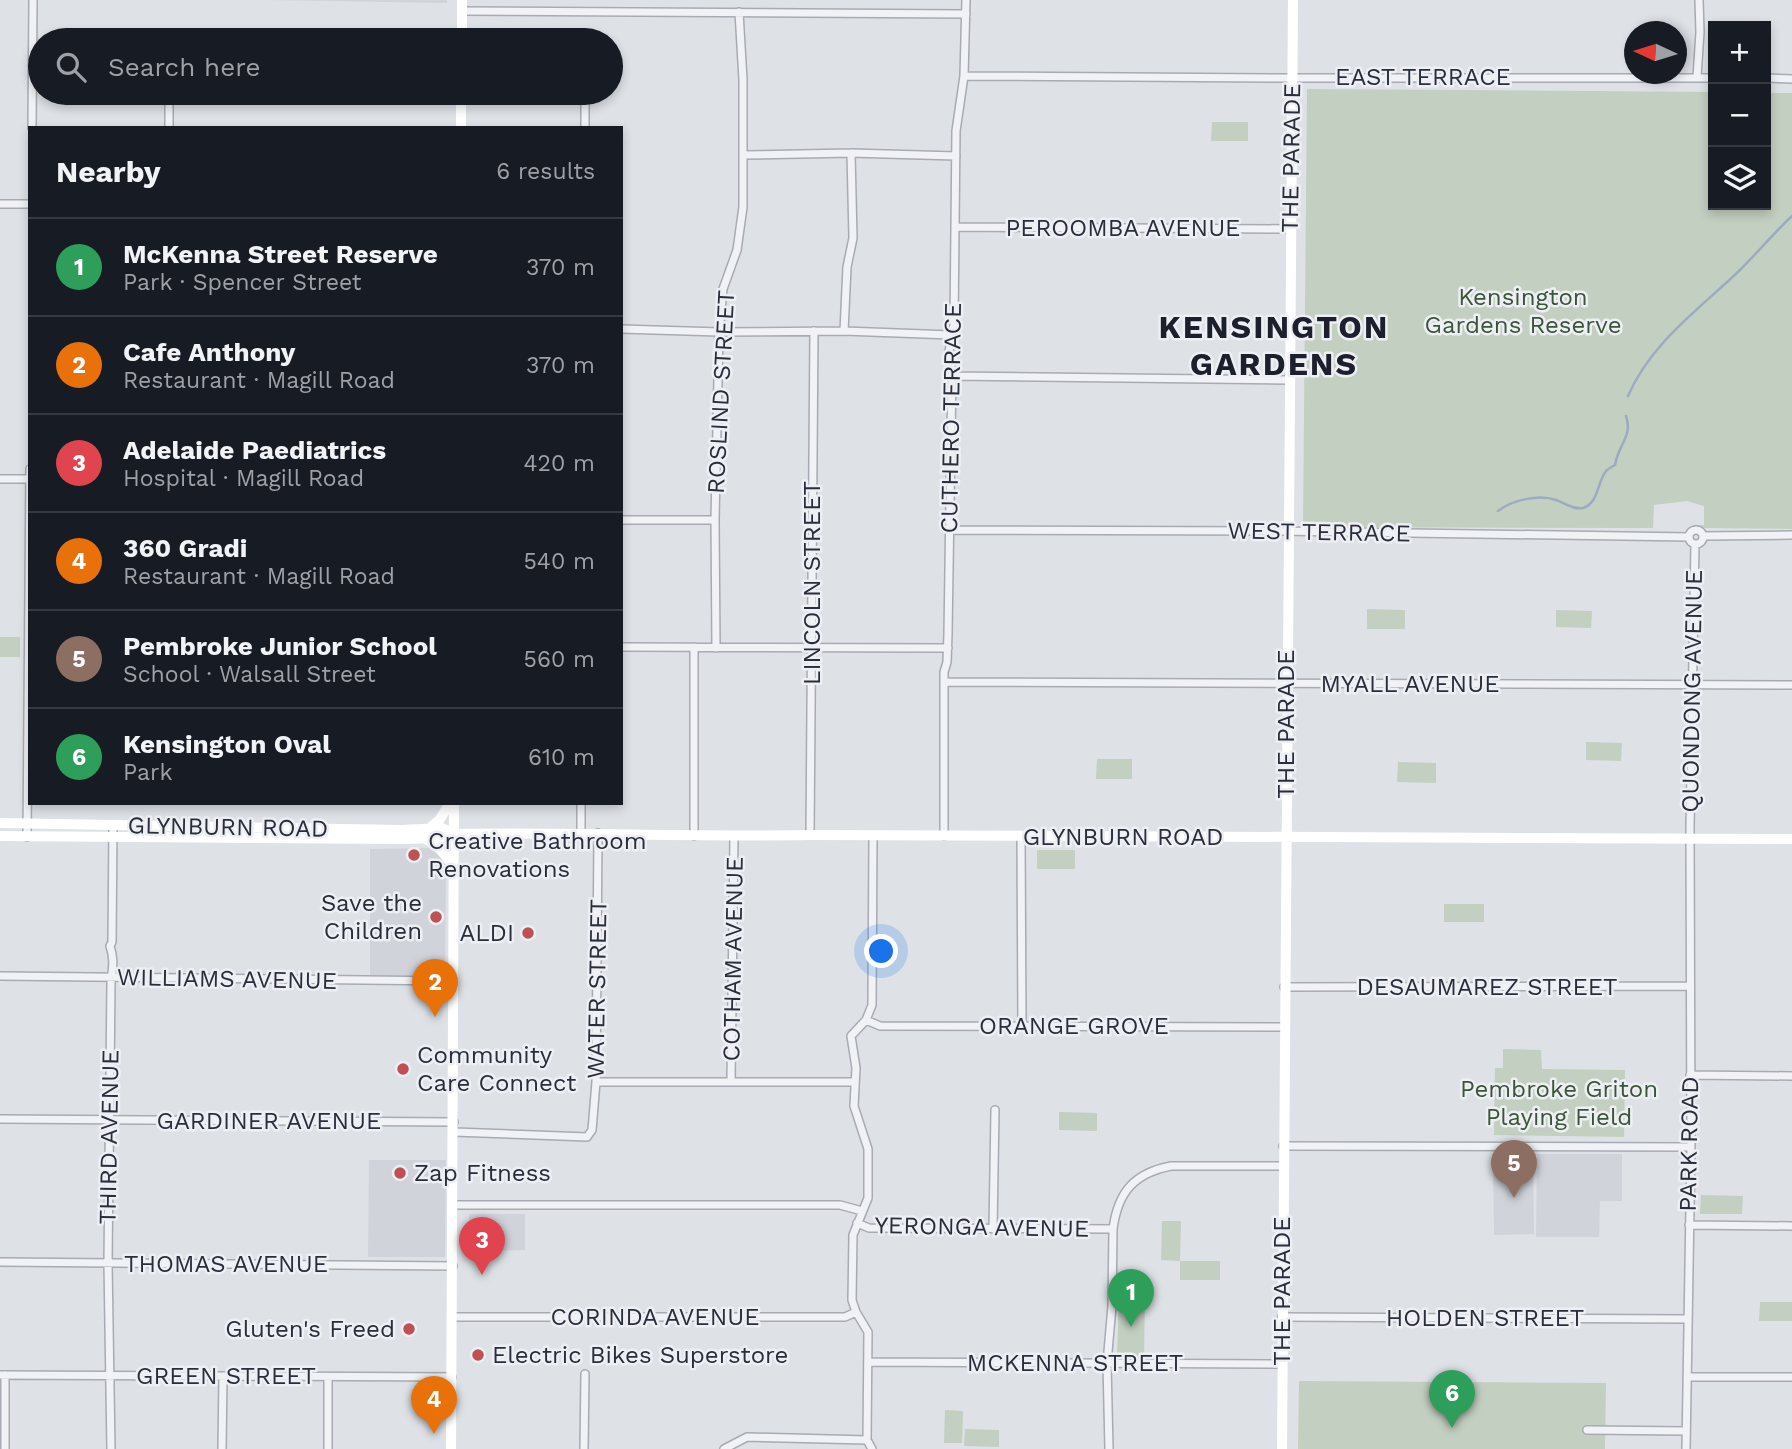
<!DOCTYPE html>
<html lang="en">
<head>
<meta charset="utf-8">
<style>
  :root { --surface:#171b24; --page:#20242c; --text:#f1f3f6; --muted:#9ea1a6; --line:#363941; --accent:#d93025 }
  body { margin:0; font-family:"Work Sans",sans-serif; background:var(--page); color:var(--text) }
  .controls { position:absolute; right:21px; top:21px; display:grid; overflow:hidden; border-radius:0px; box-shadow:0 4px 10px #0003 }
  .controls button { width:63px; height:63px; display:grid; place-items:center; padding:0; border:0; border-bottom:2px solid var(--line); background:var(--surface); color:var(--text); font:35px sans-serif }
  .compass { position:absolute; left:1624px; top:21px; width:63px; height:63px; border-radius:50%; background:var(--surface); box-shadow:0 4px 10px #0003; rotate:274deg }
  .you { position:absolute; left:882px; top:952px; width:24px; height:24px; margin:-18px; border:5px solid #fff; border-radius:50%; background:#1a73e8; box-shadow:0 0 0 10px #1a73e833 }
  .badge { display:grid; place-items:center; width:46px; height:46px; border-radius:50%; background:var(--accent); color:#fff; font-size:23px; font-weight:700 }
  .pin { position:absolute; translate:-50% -58px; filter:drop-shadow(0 2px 4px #0008) }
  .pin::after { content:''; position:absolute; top:37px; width:24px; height:21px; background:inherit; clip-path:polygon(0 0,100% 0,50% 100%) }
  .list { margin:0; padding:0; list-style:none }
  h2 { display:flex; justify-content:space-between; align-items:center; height:91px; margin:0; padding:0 28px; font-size:30px }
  h2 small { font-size:23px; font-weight:400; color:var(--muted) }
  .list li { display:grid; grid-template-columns:46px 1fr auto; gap:21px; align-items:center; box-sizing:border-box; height:98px; padding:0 28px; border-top:2px solid var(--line) }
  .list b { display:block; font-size:26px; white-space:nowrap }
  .list p { margin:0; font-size:23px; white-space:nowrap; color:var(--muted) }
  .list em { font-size:23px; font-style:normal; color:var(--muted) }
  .icon { flex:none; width:38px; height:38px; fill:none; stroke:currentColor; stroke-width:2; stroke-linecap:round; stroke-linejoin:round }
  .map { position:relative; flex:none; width:1792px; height:1449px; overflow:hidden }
  .search { position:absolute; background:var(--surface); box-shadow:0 4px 10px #0003; left:28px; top:28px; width:595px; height:77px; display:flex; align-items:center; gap:18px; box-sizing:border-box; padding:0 24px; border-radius:38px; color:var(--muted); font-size:26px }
  .panel { position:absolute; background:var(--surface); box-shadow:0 4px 10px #0003; left:28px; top:126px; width:595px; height:679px; border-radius:0px }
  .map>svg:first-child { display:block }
  .built { fill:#d1d3db }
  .green { fill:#c3cfc1 }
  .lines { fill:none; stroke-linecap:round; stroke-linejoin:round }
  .stream { stroke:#9dabc2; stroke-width:2.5 }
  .street-casing { stroke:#a8abb3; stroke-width:10 }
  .street { stroke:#f1f2f5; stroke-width:7 }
  .secondary { stroke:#fff; stroke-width:10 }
  .poi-dot { fill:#bd5155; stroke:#eeeff4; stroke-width:2.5 }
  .labels { text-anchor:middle; stroke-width:5; stroke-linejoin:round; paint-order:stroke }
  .street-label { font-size:24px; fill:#292e3b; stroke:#eeeff4 }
  .park-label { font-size:24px; fill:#3a5538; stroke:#eeeff4 }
  .poi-label { font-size:24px; fill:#292e3b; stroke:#eeeff4; text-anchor:start }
  .district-label { font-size:32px; font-weight:bold; letter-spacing:2px; fill:#1c1f2c; stroke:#eeeff4 }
</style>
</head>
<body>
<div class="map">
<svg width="1792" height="1449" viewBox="0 0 1792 1449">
  <rect width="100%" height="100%" fill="#dee1e6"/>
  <path class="built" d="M270,0H447V3Z
    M431,848L446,864L445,969L436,977H370V849Z
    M1537,1154H1622V1201H1600L1599,1237H1536Z
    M369,1160H446L445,1257H368Z
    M1493,1162H1533L1534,1234L1494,1235Z
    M469,1214H525V1250L469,1251Z"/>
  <path class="green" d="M1307,89L1713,92V205H1766V93H1792V529L1704,528L1692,525H1704V506L1687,501L1654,505L1653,528L1303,527Z
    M1212,122H1248V141H1211Z
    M1367,609L1405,610V629H1367Z
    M1556,610L1592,611L1591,628L1556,627Z
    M0,637H20V657H0Z
    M1586,742L1622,743L1621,761L1586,760Z
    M1097,759H1132V779H1096Z
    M1398,762L1436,763V783L1397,782Z
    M1037,850H1075V869H1037Z
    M1444,904H1484V922H1444Z
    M1503,1049L1541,1050L1542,1069L1625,1070L1624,1137L1494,1135L1495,1068H1503Z
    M1059,1112L1097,1113V1131L1059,1130Z
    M1701,1195L1743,1196L1742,1214H1700Z
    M1162,1221H1181L1180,1261L1161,1260Z
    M1180,1261H1220V1280H1180Z
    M1119,1296H1145L1144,1359L1117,1358Z
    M1760,1302H1792V1321H1759Z
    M1299,1381L1606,1383L1605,1449H1298Z
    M945,1410L963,1411L962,1443H944Z
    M965,1429L999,1430V1447L964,1446Z"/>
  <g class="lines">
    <path class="stream" d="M1628,396C1651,343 1698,310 1739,271C1757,253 1773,234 1792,216
      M1498,511C1512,500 1539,494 1556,500C1564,503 1574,510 1583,508C1599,503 1597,482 1606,471C1609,468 1612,467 1615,465C1618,445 1633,436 1626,416"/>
    <defs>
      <path id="street" d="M462,11L966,14
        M964,76L1278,78H1713
        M1697,77L1700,32L1699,0
        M1766,78L1792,79
        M32,128L33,0
        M169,128V93
        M585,128V98
        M744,155L851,153L956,156
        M0,204H30
        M955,227L1291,229
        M621,329L719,332L844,331L951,335
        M844,331L847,267L853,238L851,153
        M952,376L1289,380
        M0,479H30
        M621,520H715
        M1689 537a7 7 0 1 1 14 0a7 7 0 1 1-14 0Z
        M949,530L1277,531L1689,537
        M1703,536L1792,535
        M621,647L948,648
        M716,648L715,520L719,332L723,289L737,250L743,207V80L739,12
        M944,682L1792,685
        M581,833V803
        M810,835L814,331
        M694,836V647
        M944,836V672L947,662L948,634L952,372L949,352L954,324L956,131L964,76L966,0
        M1021,836L1022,1025
        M27,837L30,469
        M0,976L453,981
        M1284,987L1690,986
        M866,1020L880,1026L1284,1027
        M1690,1075L1792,1076
        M596,1082H854
        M731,1082L734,836
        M0,1119L454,1122
        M454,1132L587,1137L592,1130L596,1082L598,833
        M1283,1146L1691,1147
        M454,1205H840L862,1211
        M857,1223L869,1228L1113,1229C1118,1191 1135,1173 1171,1166H1282
        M1689,1225L1792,1226
        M993,1229L995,1110
        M0,1262L453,1266
        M452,1317H845L856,1312
        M1282,1317L1687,1319
        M868,1362L1282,1364
        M0,1375L452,1377
        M5,1375V1449
        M1687,1377H1792
        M1587,1430L1686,1431
        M111,1449L108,1263L111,983C112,969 115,961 110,946L112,942L113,826
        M222,1449L223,1376
        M328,1449V1377
        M584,1449L585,1374
        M724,1449L747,1437L867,1440
        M872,1449L867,1440L868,1332L856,1312L852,1300L853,1235L868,1198V1149L854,1106L856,1068L851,1036L866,1020L872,1005L873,836
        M1109,1449L1107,1363L1112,1306L1113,1229
        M1686,1449L1691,1147L1690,828L1695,544"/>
    </defs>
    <use href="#street" class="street-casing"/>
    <use href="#street" class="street"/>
    <path class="secondary" d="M462,40V0
      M461,128V93
      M0,823L402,830L442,828L454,834
      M429,829L440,819L450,803
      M0,836L402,839L442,838L454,834C573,832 691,837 810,835L1792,839
      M427,840C440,846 447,857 454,869
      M451,1449L454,803
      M1282,1449L1293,0"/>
  </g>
  <g class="poi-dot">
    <circle cx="414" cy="855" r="7"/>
    <circle cx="436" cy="917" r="7"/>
    <circle cx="528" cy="933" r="7"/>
    <circle cx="403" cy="1069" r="7"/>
    <circle cx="400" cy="1173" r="7"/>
    <circle cx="409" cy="1329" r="7"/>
    <circle cx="478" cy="1355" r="7"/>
  </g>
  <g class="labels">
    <g class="street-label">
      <text x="1423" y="85">EAST TERRACE</text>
      <text transform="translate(1291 158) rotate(-89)" y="8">THE PARADE</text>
      <text x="1123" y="236">PEROOMBA AVENUE</text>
      <text transform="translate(721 392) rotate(-87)" y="8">ROSLIND STREET</text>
      <text transform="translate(951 418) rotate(-89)" y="8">CUTHERO TERRACE</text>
      <text transform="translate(1319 532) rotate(1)" y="8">WEST TERRACE</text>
      <text transform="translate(812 583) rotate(-90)" y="8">LINCOLN STREET</text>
      <text x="1410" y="692">MYALL AVENUE</text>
      <text transform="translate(1692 691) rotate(-89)" y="8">QUONDONG AVENUE</text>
      <text transform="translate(1286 724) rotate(-90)" y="8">THE PARADE</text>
      <text transform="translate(228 827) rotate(1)" y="8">GLYNBURN ROAD</text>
      <text x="1123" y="845">GLYNBURN ROAD</text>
      <text transform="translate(733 959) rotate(-89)" y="8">COTHAM AVENUE</text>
      <text transform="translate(227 979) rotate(1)" y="8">WILLIAMS AVENUE</text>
      <text x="1487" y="995">DESAUMAREZ STREET</text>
      <text transform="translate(597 989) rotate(-89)" y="8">WATER STREET</text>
      <text x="1074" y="1034">ORANGE GROVE</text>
      <text x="269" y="1129">GARDINER AVENUE</text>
      <text transform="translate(109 1137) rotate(-89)" y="8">THIRD AVENUE</text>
      <text transform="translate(1689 1144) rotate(-89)" y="8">PARK ROAD</text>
      <text transform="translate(982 1227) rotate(1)" y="8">YERONGA AVENUE</text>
      <text x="226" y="1272">THOMAS AVENUE</text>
      <text transform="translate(1282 1291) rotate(-90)" y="8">THE PARADE</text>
      <text x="655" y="1325">CORINDA AVENUE</text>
      <text x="1485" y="1326">HOLDEN STREET</text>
      <text x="1075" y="1371">MCKENNA STREET</text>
      <text x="226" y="1384">GREEN STREET</text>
    </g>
    <g class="park-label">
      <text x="1523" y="305">Kensington<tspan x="1523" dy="28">Gardens Reserve</tspan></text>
      <text x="1559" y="1097">Pembroke Griton<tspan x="1559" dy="28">Playing Field</tspan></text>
    </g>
    <g class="poi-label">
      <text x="428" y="849">Creative Bathroom<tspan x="428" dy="28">Renovations</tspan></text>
      <text x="422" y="911" text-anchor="end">Save the<tspan x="422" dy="28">Children</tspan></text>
      <text x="514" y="941" text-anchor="end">ALDI</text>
      <text x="417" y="1063">Community<tspan x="417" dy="28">Care Connect</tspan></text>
      <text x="414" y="1181">Zap Fitness</text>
      <text x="395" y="1337" text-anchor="end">Gluten's Freed</text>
      <text x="492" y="1363">Electric Bikes Superstore</text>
    </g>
    <g class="district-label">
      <text x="1274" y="338">KENSINGTON<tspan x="1274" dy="37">GARDENS</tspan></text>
    </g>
  </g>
</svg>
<div class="controls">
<button>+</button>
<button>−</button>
<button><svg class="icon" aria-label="layers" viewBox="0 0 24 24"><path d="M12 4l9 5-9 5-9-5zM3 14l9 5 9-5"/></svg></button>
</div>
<svg class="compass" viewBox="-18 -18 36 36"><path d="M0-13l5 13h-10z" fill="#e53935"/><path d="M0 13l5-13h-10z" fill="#9ea1a6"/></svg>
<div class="you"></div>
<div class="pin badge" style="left:1131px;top:1327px;background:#2e9e5b">1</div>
<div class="pin badge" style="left:435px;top:1017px;background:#e8710a">2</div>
<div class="pin badge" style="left:482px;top:1275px;background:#e0444e">3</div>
<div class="pin badge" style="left:434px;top:1434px;background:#e8710a">4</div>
<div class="pin badge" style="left:1514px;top:1198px;background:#8d6e63">5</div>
<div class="pin badge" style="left:1452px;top:1428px;background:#2e9e5b">6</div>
<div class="search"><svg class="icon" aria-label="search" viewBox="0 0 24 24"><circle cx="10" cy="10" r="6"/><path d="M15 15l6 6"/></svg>Search here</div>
<section class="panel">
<h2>Nearby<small>6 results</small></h2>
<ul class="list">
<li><span class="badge" style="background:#2e9e5b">1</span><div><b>McKenna Street Reserve</b><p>Park · Spencer Street</p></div><em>370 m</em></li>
<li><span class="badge" style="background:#e8710a">2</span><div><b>Cafe Anthony</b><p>Restaurant · Magill Road</p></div><em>370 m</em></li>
<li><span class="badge" style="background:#e0444e">3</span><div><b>Adelaide Paediatrics</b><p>Hospital · Magill Road</p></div><em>420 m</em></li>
<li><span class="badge" style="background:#e8710a">4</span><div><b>360 Gradi</b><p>Restaurant · Magill Road</p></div><em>540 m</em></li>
<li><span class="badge" style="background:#8d6e63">5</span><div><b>Pembroke Junior School</b><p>School · Walsall Street</p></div><em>560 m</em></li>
<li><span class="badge" style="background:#2e9e5b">6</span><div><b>Kensington Oval</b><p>Park</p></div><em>610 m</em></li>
</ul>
</section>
</div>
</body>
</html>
